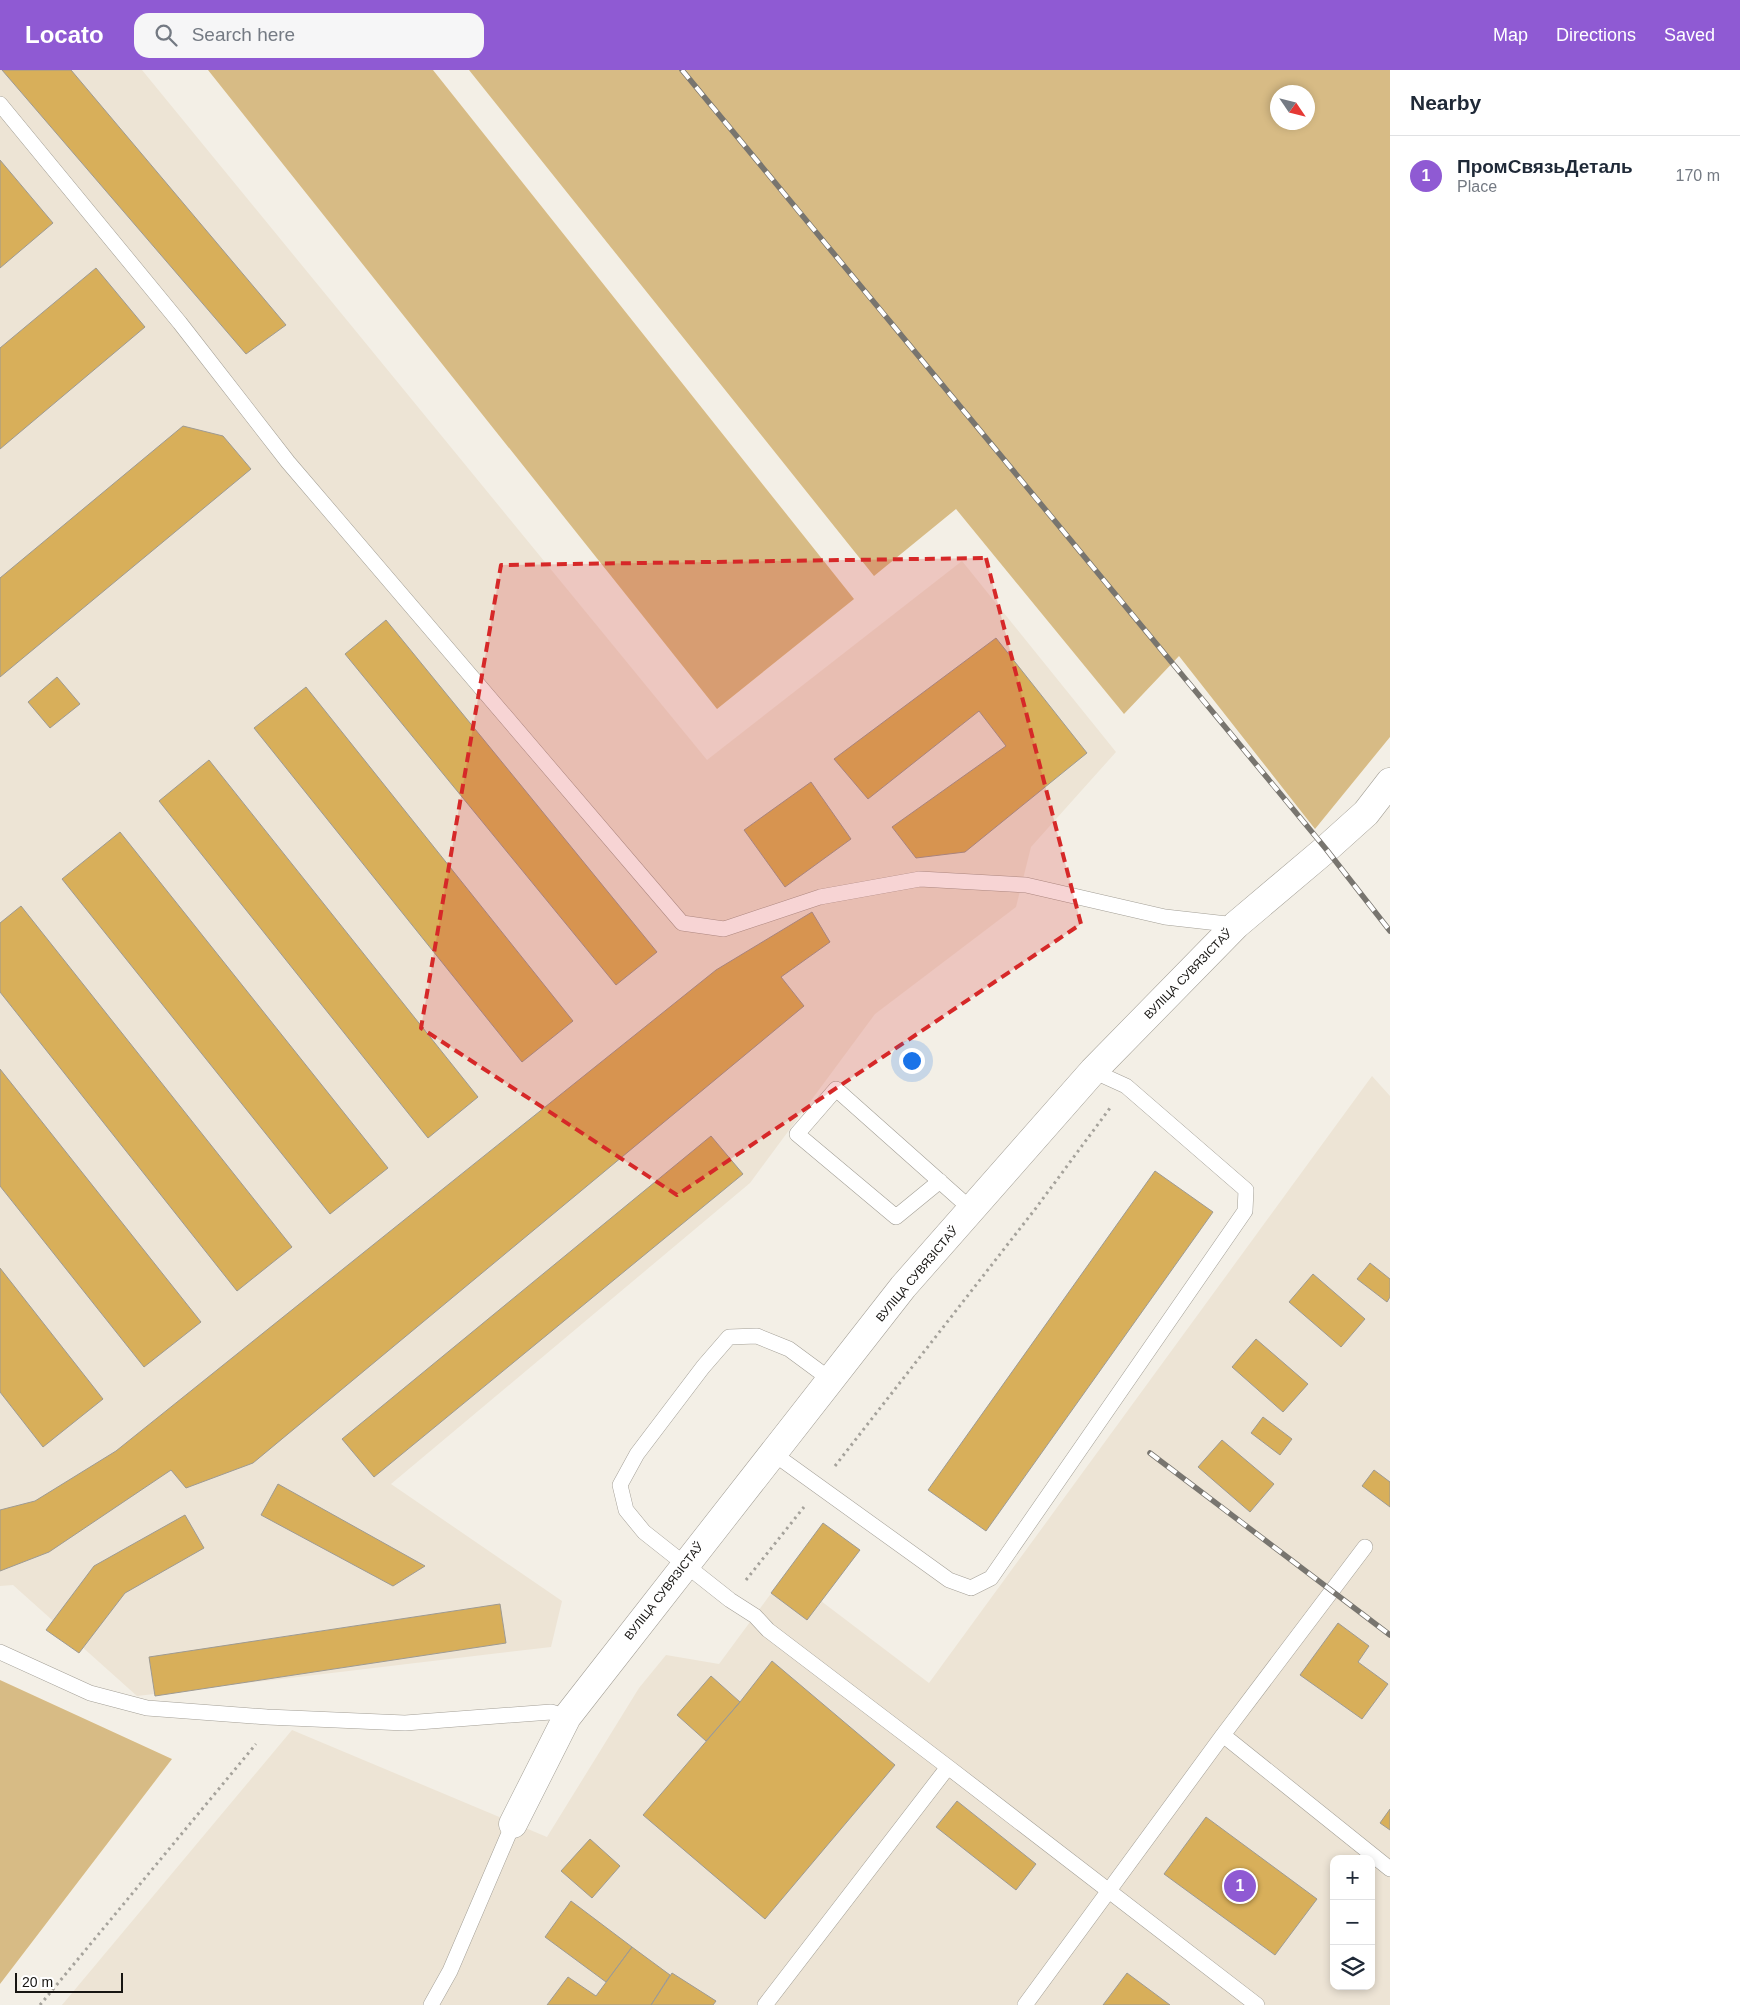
<!DOCTYPE html>
<html lang="en">
<head>
<meta charset="utf-8">
<style>
  :root { --surface:#fff; --page:#f6f6f7; --text:#1f2937; --muted:#747a83; --line:#e0e1e3; --accent:#8f5ad3 }
  body { margin:0; font-family:Helvetica,sans-serif; background:var(--page); color:var(--text) }
  .controls { position:absolute; right:15px; bottom:15px; display:grid; overflow:hidden; border-radius:10px; box-shadow:0 2px 8px #0003 }
  .controls button { width:45px; height:45px; display:grid; place-items:center; padding:0; border:0; border-bottom:1px solid var(--line); background:var(--surface); color:var(--text); font:25px sans-serif }
  .compass { position:absolute; left:1270px; top:15px; width:45px; height:45px; border-radius:50%; background:var(--surface); box-shadow:0 2px 8px #0003; rotate:125deg }
  .scale { position:absolute; left:15px; bottom:12px; width:108px; box-sizing:border-box; padding-left:5px; border:2px solid #171512; border-top:0; font-size:14px; line-height:18px; white-space:nowrap; color:#171512; -webkit-text-stroke:4px #fff; paint-order:stroke }
  .you { position:absolute; left:911px; top:990px; width:18px; height:18px; margin:-12px; border:4px solid #fff; border-radius:50%; background:#1a73e8; box-shadow:0 0 0 8px #1a73e833 }
  .badge { display:grid; place-items:center; width:32px; height:32px; border-radius:50%; background:var(--accent); color:#fff; font-size:16px; font-weight:700 }
  .pin { position:absolute; translate:-50% -50%; border:2px solid #fff; box-shadow:0 1px 5px #0006 }
  .list { margin:0; padding:0; list-style:none }
  h2 { display:flex; justify-content:space-between; align-items:center; height:65px; margin:0; padding:0 20px; font-size:21px }
  h2 small { font-size:16px; font-weight:400; color:var(--muted) }
  .list li { display:grid; grid-template-columns:32px 1fr auto; gap:15px; align-items:center; box-sizing:border-box; height:80px; padding:0 20px; border-top:1px solid var(--line) }
  .list b { display:block; font-size:19px; white-space:nowrap }
  .list p { margin:0; font-size:16px; white-space:nowrap; color:var(--muted) }
  .list em { font-size:16px; font-style:normal; color:var(--muted) }
  .icon { flex:none; width:28px; height:28px; fill:none; stroke:currentColor; stroke-width:2; stroke-linecap:round; stroke-linejoin:round }
  .map { position:relative; flex:none; width:1390px; height:1935px; overflow:hidden }
  header { display:flex; align-items:center; gap:30px; box-sizing:border-box; height:70px; padding:0 25px; background:var(--accent); color:#fff }
  header strong { font-size:24px }
  nav { display:flex; gap:28px; margin-inline-start:auto; font-size:18px }
  .search { width:350px; height:45px; background:var(--page); display:flex; align-items:center; gap:12px; box-sizing:border-box; padding:0 18px; border-radius:15px; color:var(--muted); font-size:19px }
  main { display:flex }
  aside { flex:1; background:var(--surface) }
  .map>svg:first-child { display:block }
  .built { fill:#ede4d5; fill-rule:evenodd }
  .green { fill:#d7bb85; fill-rule:evenodd }
  .building { fill:#d8af5a; stroke:#9e9a92 }
  .lines { fill:none; stroke-linecap:round; stroke-linejoin:round }
  .service-casing { stroke:#a39f96; stroke-width:16 }
  .minor-casing { stroke:#a39f96; stroke-width:29 }
  .path { stroke:#a5a29b; stroke-width:3; stroke-dasharray:2.5 4; stroke-linecap:butt }
  .service { stroke:#fff; stroke-width:15 }
  .minor { stroke:#fff; stroke-width:28 }
  .rail-casing { stroke:#78756f; stroke-width:5.5 }
  .rail { stroke:#fff; stroke-width:4; stroke-dasharray:11; stroke-linecap:butt }
  .marked { fill:#d62828; fill-opacity:0.2; stroke:#d62828; stroke-width:4; stroke-dasharray:10 6; stroke-linejoin:round }
  .labels { text-anchor:middle; stroke-width:4; stroke-linejoin:round; paint-order:stroke }
  .street-label { font-size:12px; fill:#171512; stroke:#fff }
</style>
</head>
<body>
<header>
<strong>Locato</strong>
<div class="search"><svg class="icon" aria-label="search" viewBox="0 0 24 24"><circle cx="10" cy="10" r="6"/><path d="M15 15l6 6"/></svg>Search here</div>
<nav><a>Map</a><a>Directions</a><a>Saved</a></nav>
</header>
<main>
<div class="map">
<svg width="1390" height="1935" viewBox="0 0 1390 1935">
  <rect width="100%" height="100%" fill="#f3efe6"/>
  <path class="built" d="M0,0H142L707,690L962,491L1116,682L1031,777L1016,837L875,944L750,1113L391,1414L562,1531L551,1577L137,1626L13,1515L0,1516Z
    M1372,1006L1390,1026V1935H62L292,1660L547,1767L639,1618L666,1585L719,1594L823,1453L860,1480L821,1531L929,1613ZM1334,1789H1371V1916H1334Z"/>
  <path class="green" d="M208,0H433L854,529L717,639Z
    M469,0H1390V667L1315,759L1179,586L1124,644L956,439L874,506ZM1278,22H1308V52H1278Z
    M0,1610L172,1689L0,1914Z"/>
  <path class="building" d="M2,0H71L286,255L246,284Z
    M0,90L53,153L0,198Z
    M96,198L145,257L0,379V278Z
    M183,356L223,366L251,399L0,607V508Z
    M386,550L657,882L616,915L345,584Z
    M996,568L1087,683L965,782L916,788L892,757L1006,676L979,641L868,729L834,689Z
    M57,607L80,634L50,658L28,632Z
    M306,617L573,951L522,992L254,658Z
    M209,690L478,1027L428,1068L159,731Z
    M811,712L851,769L785,817L744,760Z
    M120,762L388,1098L330,1144L62,809Z
    M21,836L292,1177L237,1221L0,922V853Z
    M812,842L830,872L781,907L804,936L253,1393L186,1418L171,1400L49,1482L0,1501V1440L35,1431L116,1381L716,900Z
    M0,999L201,1252L144,1297L0,1116Z
    M711,1066L743,1104L374,1407L342,1369Z
    M1155,1101L1213,1142L986,1461L928,1420Z
    M1370,1193L1390,1209V1227L1387,1232L1357,1209Z
    M0,1198L103,1329L43,1377L0,1322Z
    M1313,1204L1365,1249L1341,1277L1289,1232Z
    M1256,1269L1308,1314L1283,1342L1232,1297Z
    M1263,1347L1292,1369L1280,1385L1251,1363Z
    M1222,1370L1274,1414L1250,1442L1198,1397Z
    M1374,1400L1390,1412V1437L1362,1416Z
    M278,1414L425,1496L393,1516L261,1445Z
    M185,1445L204,1478L125,1523L79,1583L46,1560L94,1496Z
    M823,1453L860,1480L807,1550L771,1523Z
    M500,1534L506,1573L155,1626L149,1587Z
    M1338,1553L1369,1576L1358,1592L1388,1614L1362,1649L1300,1605Z
    M772,1591L895,1695L765,1849L643,1745L740,1632Z
    M711,1606L740,1632L706,1671L677,1645Z
    M957,1731L1036,1794L1016,1820L936,1757Z
    M1390,1739V1760L1380,1753Z
    M1206,1747L1317,1829L1275,1885L1164,1804Z
    M590,1769L620,1796L592,1828L561,1801Z
    M571,1831L632,1877L606,1912L545,1867Z
    M632,1877L670,1905L651,1935H547L568,1907L596,1926Z
    M672,1903L716,1931L713,1935H651Z
    M1127,1903L1170,1935H1103Z"/>
  <g class="lines">
    <defs>
      <path id="service" d="M0,34L180,253L288,392L682,853L724,859L820,827L920,809L1026,815L1165,847L1236,855
        M940,1111L896,1147L797,1064L836,1019L972,1140
        M831,1310L789,1279L757,1266L729,1267L703,1297L637,1384L620,1415L626,1440L644,1462L730,1530L755,1546L768,1560L948,1697L1257,1935
        M774,1384L949,1510L971,1518L991,1508L1245,1141L1246,1120L1126,1016L1093,1001
        M1365,1477L1223,1665L1390,1799
        M0,1582L90,1623L147,1638L267,1647L405,1653L551,1642L567,1647
        M431,1935L450,1901L513,1754
        M765,1935L948,1697
        M1025,1935L1223,1665"/>
      <path id="minor" d="M513,1754L567,1647L903,1217L1093,1001L1236,855L1326,779L1366,743L1390,712"/>
    </defs>
    <use href="#service" class="service-casing"/>
    <use href="#minor" class="minor-casing"/>
    <path class="path" d="M835,1396L1036,1138L1110,1038
      M746,1510L804,1437
      M40,1935L256,1674"/>
    <use href="#service" class="service"/>
    <use href="#minor" class="minor"/>
    <defs>
      <path id="rail" d="M682,0L1326,779L1390,861
        M1150,1383L1390,1565"/>
    </defs>
    <use href="#rail" class="rail-casing"/>
    <use href="#rail" class="rail"/>
  </g>
  <path class="marked" d="M986,488L1081,854L677,1125L421,958L501,495Z"/>
  <g class="labels">
    <g class="street-label">
      <text transform="translate(1188 904) rotate(-46)" y="4">ВУЛІЦА СУВЯЗІСТАЎ</text>
      <text transform="translate(917 1204) rotate(-50)" y="4">ВУЛІЦА СУВЯЗІСТАЎ</text>
      <text transform="translate(664 1521) rotate(-52)" y="4">ВУЛІЦА СУВЯЗІСТАЎ</text>
    </g>
  </g>
</svg>
<div class="controls">
<button>+</button>
<button>−</button>
<button><svg class="icon" aria-label="layers" viewBox="0 0 24 24"><path d="M12 4l9 5-9 5-9-5zM3 14l9 5 9-5"/></svg></button>
</div>
<svg class="compass" viewBox="-18 -18 36 36"><path d="M0-13l5 13h-10z" fill="#e53935"/><path d="M0 13l5-13h-10z" fill="#747a83"/></svg>
<div class="scale">20 m</div>
<div class="you"></div>
<div class="pin badge" style="left:1240px;top:1816px">1</div>
</div>
<aside>
<h2>Nearby<small></small></h2>
<ul class="list">
<li><span class="badge">1</span><div><b>ПромСвязьДеталь</b><p>Place</p></div><em>170 m</em></li>
</ul>
</aside>
</main>
</body>
</html>
